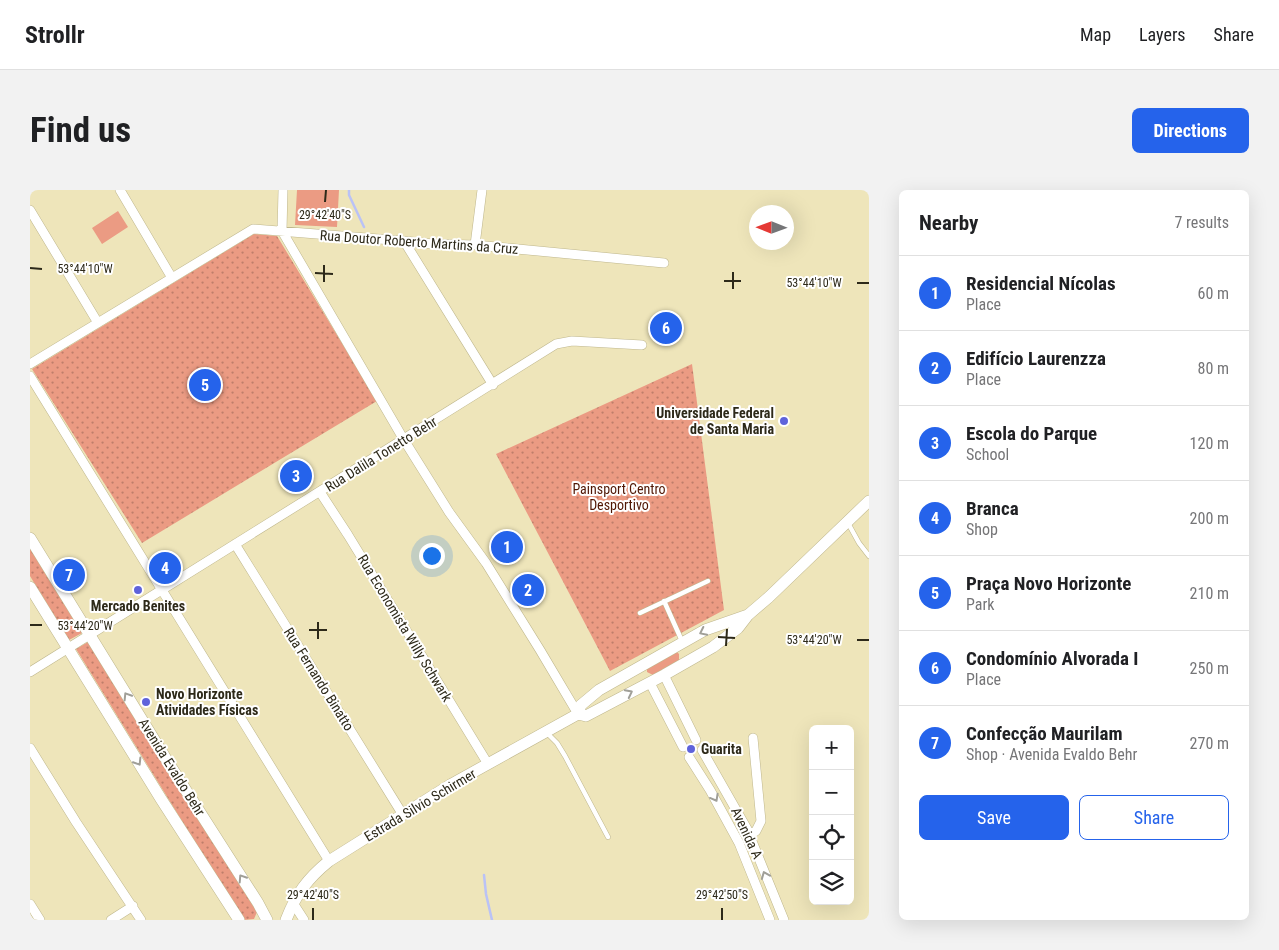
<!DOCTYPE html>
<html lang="en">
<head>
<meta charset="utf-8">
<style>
  :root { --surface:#fff; --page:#f2f2f2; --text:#202124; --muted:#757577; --line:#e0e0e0; --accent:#2563eb }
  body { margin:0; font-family:"Roboto Condensed",sans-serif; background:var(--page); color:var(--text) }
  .controls { position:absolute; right:15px; bottom:15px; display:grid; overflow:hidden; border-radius:8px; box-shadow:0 5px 20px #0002 }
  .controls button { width:45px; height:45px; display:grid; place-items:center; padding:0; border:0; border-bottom:1px solid var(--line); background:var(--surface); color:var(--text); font:25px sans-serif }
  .compass { position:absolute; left:719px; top:15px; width:45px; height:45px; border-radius:50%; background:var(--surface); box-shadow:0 5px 20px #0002; rotate:271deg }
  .you { position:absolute; left:401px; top:365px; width:18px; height:18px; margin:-12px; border:4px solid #fff; border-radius:50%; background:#1a73e8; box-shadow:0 0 0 8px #1a73e833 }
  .badge { display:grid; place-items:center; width:32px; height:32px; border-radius:50%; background:var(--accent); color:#fff; font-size:16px; font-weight:700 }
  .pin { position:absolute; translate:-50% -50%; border:2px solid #fff; box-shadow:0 1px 5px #0006 }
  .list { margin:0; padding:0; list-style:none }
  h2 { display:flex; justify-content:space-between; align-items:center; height:65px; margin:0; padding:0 20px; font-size:21px }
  h2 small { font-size:16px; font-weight:400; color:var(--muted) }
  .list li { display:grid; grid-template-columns:32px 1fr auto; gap:15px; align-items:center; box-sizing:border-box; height:75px; padding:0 20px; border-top:1px solid var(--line) }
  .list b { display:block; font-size:19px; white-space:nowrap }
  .list p { margin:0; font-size:16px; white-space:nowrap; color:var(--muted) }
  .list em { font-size:16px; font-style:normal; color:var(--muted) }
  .actions { display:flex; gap:10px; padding:15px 20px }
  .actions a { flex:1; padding:11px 0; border:1px solid var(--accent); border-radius:8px; text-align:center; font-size:18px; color:var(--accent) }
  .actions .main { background:var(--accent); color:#fff }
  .icon { flex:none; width:28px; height:28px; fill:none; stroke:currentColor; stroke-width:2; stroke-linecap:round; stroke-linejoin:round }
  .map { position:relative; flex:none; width:839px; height:730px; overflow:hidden; border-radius:8px }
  header { display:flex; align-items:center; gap:30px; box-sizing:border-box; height:70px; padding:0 25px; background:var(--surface); border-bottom:1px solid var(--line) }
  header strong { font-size:24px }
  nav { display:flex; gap:28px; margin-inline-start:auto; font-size:18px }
  .intro { display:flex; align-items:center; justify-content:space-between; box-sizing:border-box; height:120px; padding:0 30px }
  h1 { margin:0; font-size:35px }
  .button { padding:12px 22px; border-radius:8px; background:var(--accent); color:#fff; font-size:18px; font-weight:700 }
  main { display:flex; gap:30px; padding:0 30px }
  aside { flex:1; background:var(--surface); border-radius:8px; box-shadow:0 5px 20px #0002 }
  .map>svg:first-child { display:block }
  .grass { fill:#eb9b83 }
  .park { fill:url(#park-dots) }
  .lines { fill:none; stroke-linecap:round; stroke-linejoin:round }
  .stream { stroke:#bac2f6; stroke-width:2.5 }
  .service-casing { stroke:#bfb78d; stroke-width:5.5 }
  .minor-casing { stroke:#bfb78d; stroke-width:10 }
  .tertiary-casing { stroke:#bfb78d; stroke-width:12 }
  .service { stroke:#fff; stroke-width:4.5 }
  .minor { stroke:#fff; stroke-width:9 }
  .tertiary { stroke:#fff; stroke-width:11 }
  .oneway { stroke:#a09f98 }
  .ticks { fill:none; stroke:#2d2919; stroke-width:2 }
  .poi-dot { fill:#5f63db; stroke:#fff; stroke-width:2 }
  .labels { text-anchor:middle; stroke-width:4; stroke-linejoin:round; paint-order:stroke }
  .street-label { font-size:14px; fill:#2d2919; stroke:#fff }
  .poi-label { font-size:14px; font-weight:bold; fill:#2d2919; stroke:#fff; text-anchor:start }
  .park-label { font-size:14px; fill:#501603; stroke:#fff }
  .ticks-label { font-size:12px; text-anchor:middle; fill:#2d2919; stroke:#fff; stroke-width:4; stroke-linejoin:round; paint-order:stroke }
</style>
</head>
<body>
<header>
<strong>Strollr</strong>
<nav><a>Map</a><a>Layers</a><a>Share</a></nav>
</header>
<div class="intro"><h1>Find us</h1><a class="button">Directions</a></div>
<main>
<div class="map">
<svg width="839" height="730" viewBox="0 0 839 730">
  <defs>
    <pattern id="park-dots" width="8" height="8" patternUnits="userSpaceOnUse" patternTransform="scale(1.25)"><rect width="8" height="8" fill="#eb9b83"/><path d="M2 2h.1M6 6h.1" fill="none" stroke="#bf7e6a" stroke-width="1.8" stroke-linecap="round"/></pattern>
  </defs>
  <rect width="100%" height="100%" fill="#eee5ba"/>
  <path class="grass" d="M267,0H309L307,37L265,35Z
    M88,21L98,37L72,54L62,38Z
    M647,462L649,464V470L623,485L617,482V479Z"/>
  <path class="park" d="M224,44L247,46L347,211L112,353L2,179Z
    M662,174L694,420L580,481L466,264Z
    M0,358L52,443L39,450L0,386Z
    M58,452L227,722L224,729L213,730L46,459Z"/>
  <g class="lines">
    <path class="stream" d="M319,0V5L334,37
      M454,685L456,704L462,730"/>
    <defs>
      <path id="service" d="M818,333L829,353L839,366
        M634,411L652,451
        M610,423L678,391
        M517,543L527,553L535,566L578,647"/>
      <path id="minor" d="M90,0L142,88
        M253,0L252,41L374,250L419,322L456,373L510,460L548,524
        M0,20L68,133
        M374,51L463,195
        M445,55L452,0
        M0,174L223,39L374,51L403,54L445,55L634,73
        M0,186L299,671
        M290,302L318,345L458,574
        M205,354L373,625
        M0,482L526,154L542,151L612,155
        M634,485L666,550
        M620,493L653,557
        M0,558L46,632L111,730
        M672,560L717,639L754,730
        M659,567L680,600L709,653L740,730
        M719,645L726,641L731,631L723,548
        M263,713L274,730
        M0,714L10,730
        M81,730L103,716"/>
      <path id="tertiary" d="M0,348L141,577L228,713L237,730
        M0,397L131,609L209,730
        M548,524L551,515L569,500L675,440L718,425
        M256,730C266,704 277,689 299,671L420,595L548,524L556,526L634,485L683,457L708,438L718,425L739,407L839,311"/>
    </defs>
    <use href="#service" class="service-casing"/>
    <use href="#minor" class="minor-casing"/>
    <use href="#tertiary" class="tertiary-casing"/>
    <use href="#service" class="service"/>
    <use href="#minor" class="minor"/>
    <use href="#tertiary" class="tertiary"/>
  </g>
  <defs><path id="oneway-chevron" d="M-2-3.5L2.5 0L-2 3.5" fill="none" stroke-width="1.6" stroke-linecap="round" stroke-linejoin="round" transform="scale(1.25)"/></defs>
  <g class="oneway">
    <use href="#oneway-chevron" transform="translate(673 442) rotate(154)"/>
    <use href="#oneway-chevron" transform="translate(599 503) rotate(-27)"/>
    <use href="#oneway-chevron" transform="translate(97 506) rotate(-122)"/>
    <use href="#oneway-chevron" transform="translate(108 572) rotate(58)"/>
    <use href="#oneway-chevron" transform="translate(685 608) rotate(61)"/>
    <use href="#oneway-chevron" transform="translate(735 685) rotate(-112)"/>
    <use href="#oneway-chevron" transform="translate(212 688) rotate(-123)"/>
  </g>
  <path class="ticks" d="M295,12L296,0M0,78L12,79M285,83L303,84M694,91H711M294,92V75M827,93H839M703,99V82M0,435H12M279,440H297M688,447L705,448M288,449V432M827,450H839M696,456L697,439M283,730V718M692,730V718"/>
  <g class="poi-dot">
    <circle cx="754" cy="231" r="5"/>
    <circle cx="108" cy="400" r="5"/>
    <circle cx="116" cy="512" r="5"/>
    <circle cx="661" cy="559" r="5"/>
  </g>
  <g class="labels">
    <g class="street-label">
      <text transform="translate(389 52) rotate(4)" y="5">Rua Doutor Roberto Martins da Cruz</text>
      <text transform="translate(351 264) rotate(-32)" y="5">Rua Dalila Tonetto Behr</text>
      <text transform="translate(375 438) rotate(59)" y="5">Rua Economista Willy Schwark</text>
      <text transform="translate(289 489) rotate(58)" y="5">Rua Fernando Binatto</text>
      <text transform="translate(142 577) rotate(58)" y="5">Avenida Evaldo Behr</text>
      <text transform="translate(390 615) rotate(-31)" y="5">Estrada Silvio Schirmer</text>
      <text transform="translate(717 643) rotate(65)" y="5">Avenida A</text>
    </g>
    <g class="poi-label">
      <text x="744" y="228" text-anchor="end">Universidade Federal<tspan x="744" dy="16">de Santa Maria</tspan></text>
      <text x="108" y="421" text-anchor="middle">Mercado Benites</text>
      <text x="126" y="509">Novo Horizonte<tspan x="126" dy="16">Atividades Físicas</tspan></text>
      <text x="671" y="564">Guarita</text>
    </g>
    <g class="park-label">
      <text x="589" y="304">Painsport Centro<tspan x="589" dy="16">Desportivo</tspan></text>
    </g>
  </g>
  <g class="ticks-label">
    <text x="295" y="29">29°42'40"S</text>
    <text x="55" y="83">53°44'10"W</text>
    <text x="784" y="97">53°44'10"W</text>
    <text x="55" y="440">53°44'20"W</text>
    <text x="784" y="454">53°44'20"W</text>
    <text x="283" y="709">29°42'40"S</text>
    <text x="692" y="709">29°42'50"S</text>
  </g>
</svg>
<div class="controls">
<button>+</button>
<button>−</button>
<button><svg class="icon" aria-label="locate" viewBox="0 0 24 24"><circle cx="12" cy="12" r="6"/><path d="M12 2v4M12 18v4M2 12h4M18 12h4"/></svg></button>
<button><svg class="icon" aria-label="layers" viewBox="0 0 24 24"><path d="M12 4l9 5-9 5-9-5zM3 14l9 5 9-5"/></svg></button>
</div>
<svg class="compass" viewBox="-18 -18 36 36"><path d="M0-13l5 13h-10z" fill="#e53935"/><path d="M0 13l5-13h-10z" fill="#757577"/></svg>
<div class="you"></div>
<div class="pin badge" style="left:477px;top:357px">1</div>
<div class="pin badge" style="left:498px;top:400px">2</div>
<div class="pin badge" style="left:266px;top:286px">3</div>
<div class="pin badge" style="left:135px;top:378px">4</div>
<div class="pin badge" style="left:175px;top:195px">5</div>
<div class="pin badge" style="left:636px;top:138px">6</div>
<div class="pin badge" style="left:39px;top:385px">7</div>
</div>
<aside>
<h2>Nearby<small>7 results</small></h2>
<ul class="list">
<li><span class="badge">1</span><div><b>Residencial Nícolas</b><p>Place</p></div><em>60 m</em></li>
<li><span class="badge">2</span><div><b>Edifício Laurenzza</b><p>Place</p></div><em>80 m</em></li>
<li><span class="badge">3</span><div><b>Escola do Parque</b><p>School</p></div><em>120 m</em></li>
<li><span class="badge">4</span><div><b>Branca</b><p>Shop</p></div><em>200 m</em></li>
<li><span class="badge">5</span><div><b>Praça Novo Horizonte</b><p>Park</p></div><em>210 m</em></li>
<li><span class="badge">6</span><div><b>Condomínio Alvorada I</b><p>Place</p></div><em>250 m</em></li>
<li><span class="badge">7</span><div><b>Confecção Maurilam</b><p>Shop · Avenida Evaldo Behr</p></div><em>270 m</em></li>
</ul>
<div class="actions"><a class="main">Save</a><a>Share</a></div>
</aside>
</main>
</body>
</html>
